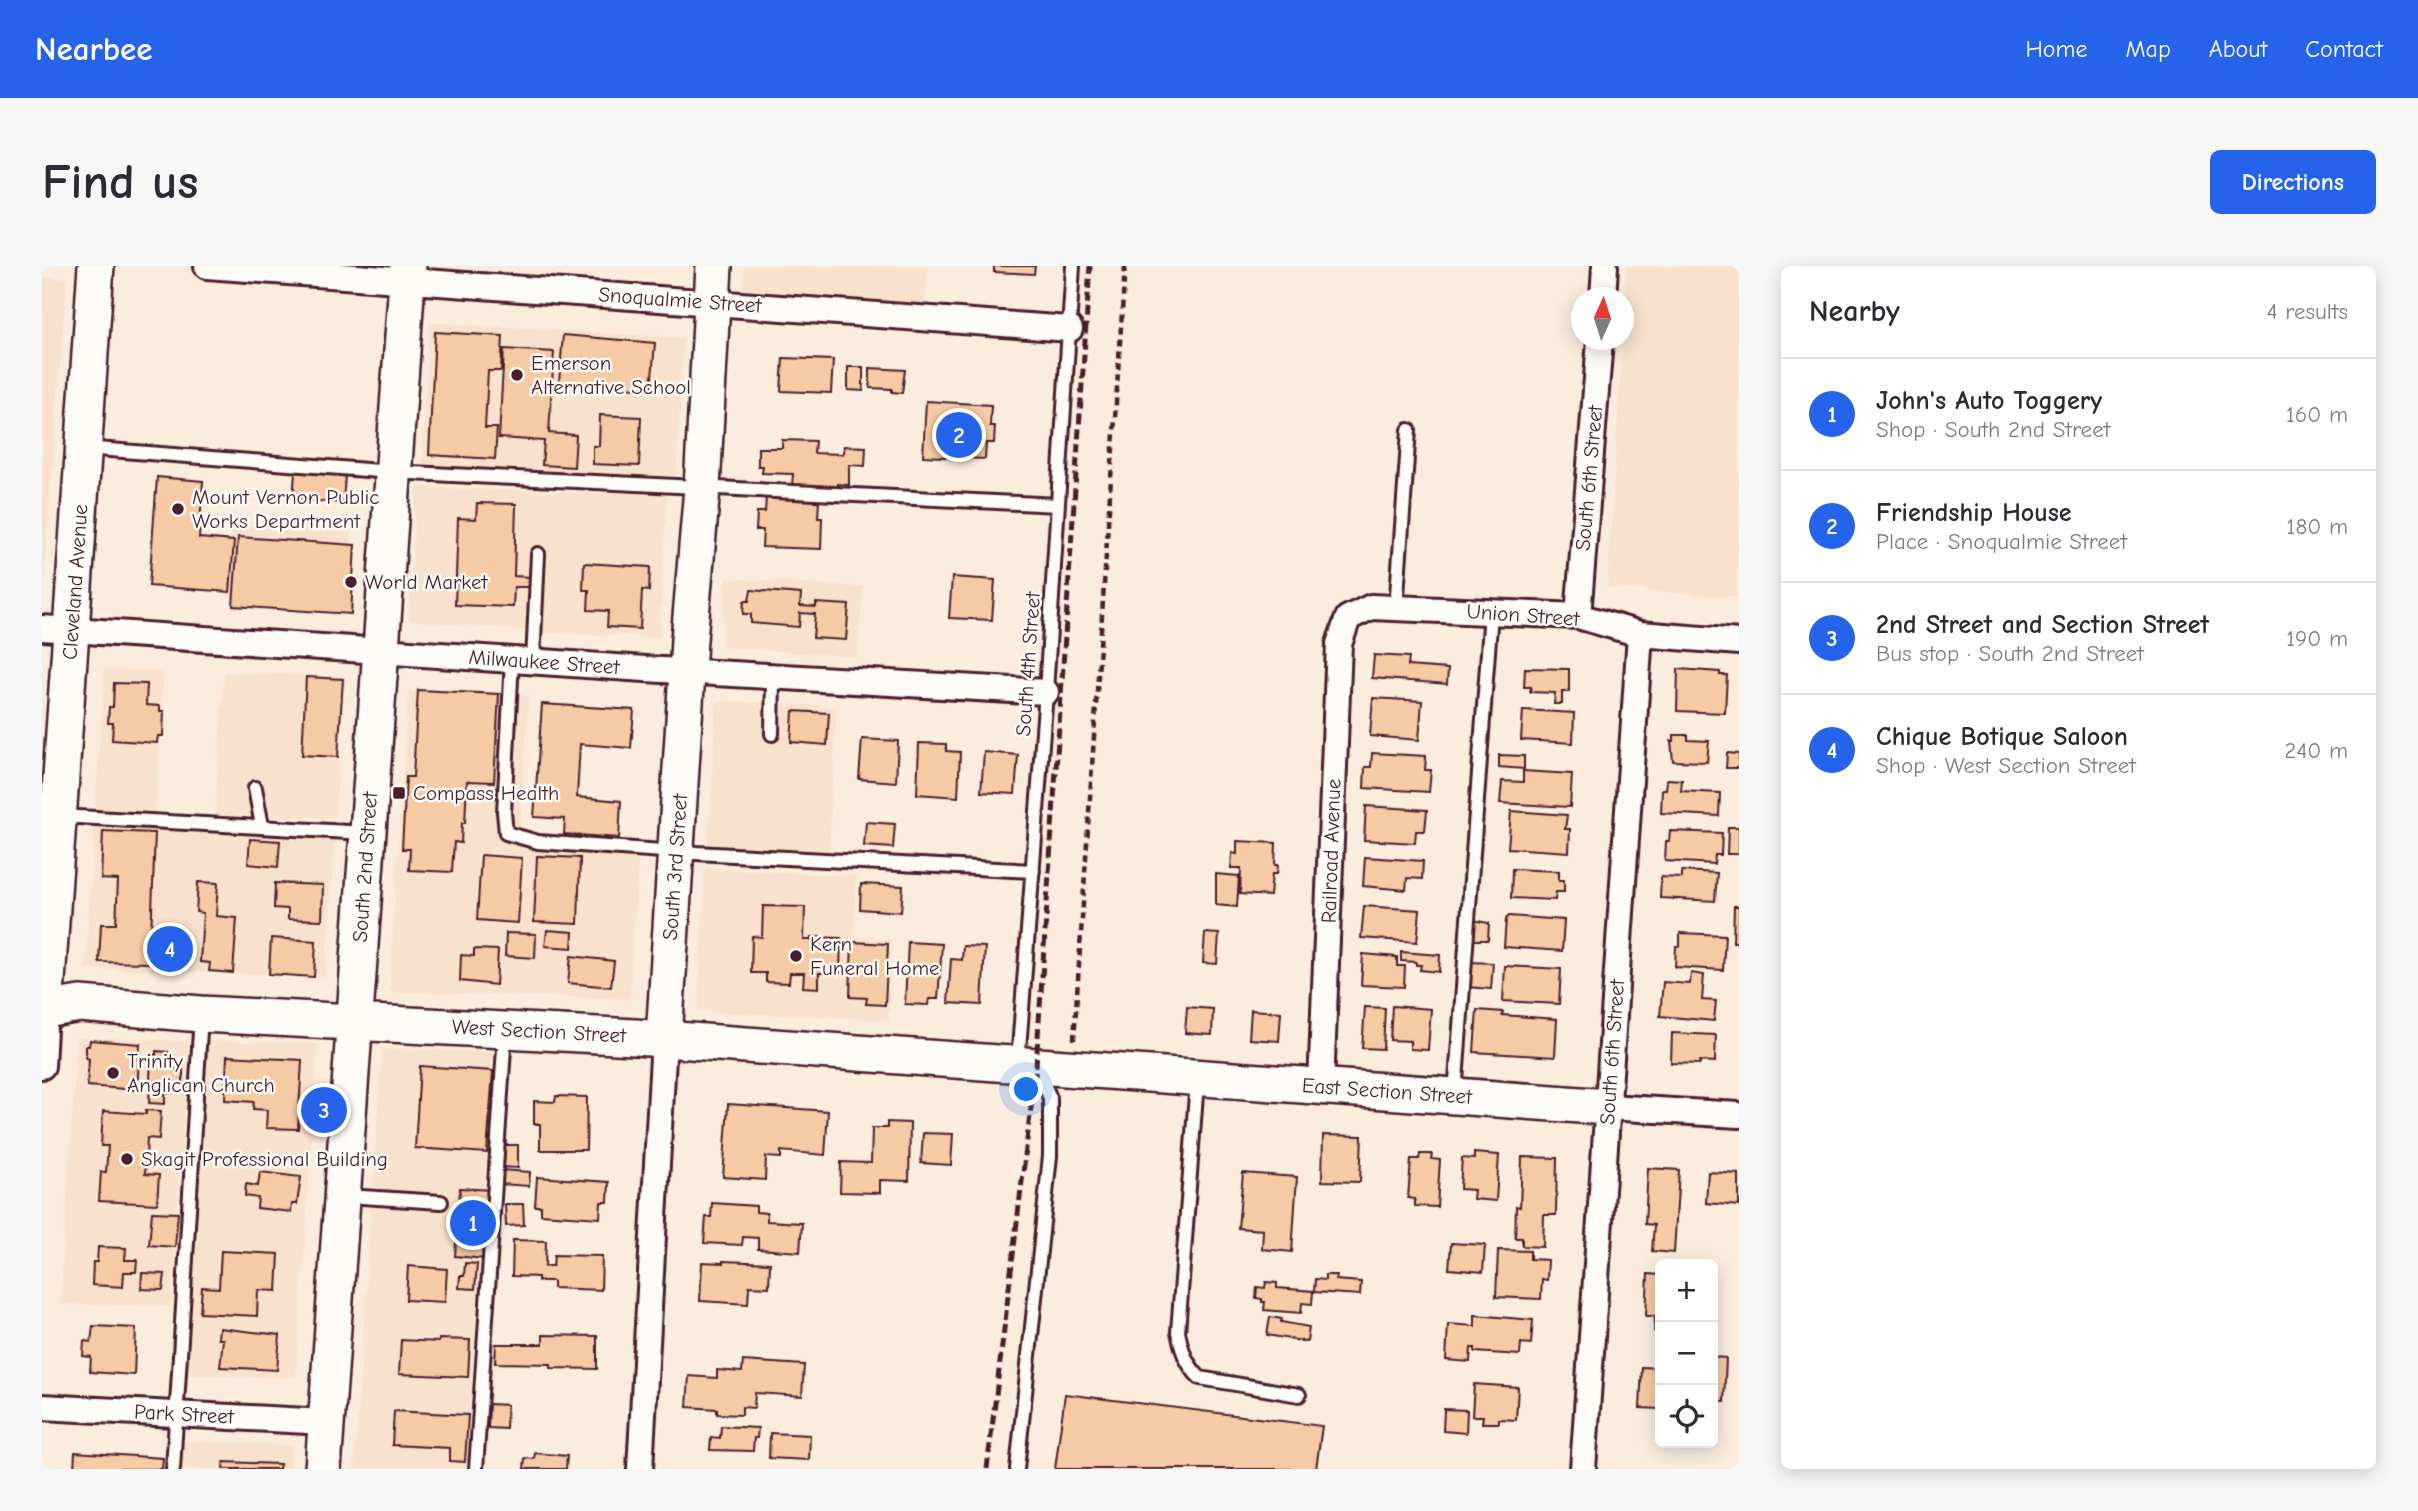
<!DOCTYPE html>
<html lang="en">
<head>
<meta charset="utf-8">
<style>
  :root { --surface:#fff; --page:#f7f7f7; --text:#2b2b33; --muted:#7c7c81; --line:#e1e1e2; --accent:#2563eb }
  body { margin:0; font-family:"Comic Neue",sans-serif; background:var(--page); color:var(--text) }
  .controls { position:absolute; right:21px; bottom:21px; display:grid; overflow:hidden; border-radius:10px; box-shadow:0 4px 18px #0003 }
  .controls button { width:63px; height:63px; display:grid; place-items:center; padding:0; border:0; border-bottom:2px solid var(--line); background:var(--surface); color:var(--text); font:35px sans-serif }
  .compass { position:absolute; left:1529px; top:21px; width:63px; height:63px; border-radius:50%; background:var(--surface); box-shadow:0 4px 18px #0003; rotate:3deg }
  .you { position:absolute; left:985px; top:824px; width:24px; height:24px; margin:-18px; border:5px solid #fff; border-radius:50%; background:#1a73e8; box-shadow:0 0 0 10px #1a73e833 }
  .badge { display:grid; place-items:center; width:46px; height:46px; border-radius:50%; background:var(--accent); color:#fff; font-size:23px; font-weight:700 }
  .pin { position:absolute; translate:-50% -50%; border:4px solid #fff; box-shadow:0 2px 7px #0006 }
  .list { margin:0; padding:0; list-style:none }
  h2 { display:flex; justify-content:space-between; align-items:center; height:91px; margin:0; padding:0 28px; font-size:30px }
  h2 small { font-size:23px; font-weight:400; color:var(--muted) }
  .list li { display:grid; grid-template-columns:46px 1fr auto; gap:21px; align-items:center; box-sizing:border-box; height:112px; padding:0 28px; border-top:2px solid var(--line) }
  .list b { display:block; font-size:26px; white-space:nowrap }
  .list p { margin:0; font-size:23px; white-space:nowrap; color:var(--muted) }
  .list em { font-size:23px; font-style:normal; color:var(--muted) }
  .icon { flex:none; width:38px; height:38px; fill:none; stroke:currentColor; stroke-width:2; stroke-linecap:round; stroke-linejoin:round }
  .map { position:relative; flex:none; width:1697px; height:1203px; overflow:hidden; border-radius:10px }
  header { display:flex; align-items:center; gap:42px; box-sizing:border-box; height:98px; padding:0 35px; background:var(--accent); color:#fff }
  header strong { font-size:33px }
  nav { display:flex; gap:38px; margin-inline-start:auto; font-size:24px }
  .intro { display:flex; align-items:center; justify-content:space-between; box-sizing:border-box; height:168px; padding:0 42px }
  h1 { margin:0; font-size:49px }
  .button { padding:18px 32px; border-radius:10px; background:var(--accent); color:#fff; font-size:24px; font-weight:700 }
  main { display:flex; gap:42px; padding:0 42px }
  aside { flex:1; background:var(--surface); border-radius:10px; box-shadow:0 4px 18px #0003 }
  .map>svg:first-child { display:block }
  .built { fill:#f9e2cd }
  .building { fill:#f5caa4; stroke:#4a1f2b; stroke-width:2 }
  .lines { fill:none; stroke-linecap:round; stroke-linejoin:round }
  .lane-casing { stroke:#4a1f2b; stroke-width:18 }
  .street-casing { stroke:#4a1f2b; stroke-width:30 }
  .secondary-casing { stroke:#4a1f2b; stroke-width:40 }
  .path { stroke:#4a1f2b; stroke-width:4.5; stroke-dasharray:7 5; stroke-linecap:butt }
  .lane { stroke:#fdfcf7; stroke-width:12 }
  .street { stroke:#fdfcf7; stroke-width:24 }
  .secondary { stroke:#fdfcf7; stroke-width:35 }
  .rail { stroke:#4a1f2b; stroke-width:5; stroke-dasharray:10 5; stroke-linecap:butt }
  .poi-dot { fill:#4a1f2b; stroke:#fdfcf7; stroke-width:2.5 }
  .labels { text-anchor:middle; stroke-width:5; stroke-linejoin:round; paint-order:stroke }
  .street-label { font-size:21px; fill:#4a1f2b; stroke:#fdfcf7 }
  .poi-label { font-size:21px; fill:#4a1f2b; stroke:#fdfcf7; text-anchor:start }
</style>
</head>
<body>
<header>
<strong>Nearbee</strong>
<nav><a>Home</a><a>Map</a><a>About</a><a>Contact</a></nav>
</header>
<div class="intro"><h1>Find us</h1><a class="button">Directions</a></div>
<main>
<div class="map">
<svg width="1697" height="1203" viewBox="0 0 1697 1203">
  <rect width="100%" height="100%" fill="#fbedde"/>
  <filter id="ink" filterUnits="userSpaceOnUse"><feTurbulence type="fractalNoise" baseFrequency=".0143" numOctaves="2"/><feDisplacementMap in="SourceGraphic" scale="14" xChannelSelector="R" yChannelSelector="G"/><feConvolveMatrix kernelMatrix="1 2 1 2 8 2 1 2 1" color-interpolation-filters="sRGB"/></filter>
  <g filter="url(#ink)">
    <path class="built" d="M702,0H886L883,39L700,27Z
      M1585,0H1697V283L1694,331L1565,322Z
      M0,11L25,12L0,338Z
      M387,56L642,72L634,213L380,199Z
      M374,221L625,229L617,371L519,368L367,354Z
      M190,260L310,263L306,341L185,331Z
      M684,312L821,321L816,391L679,381Z
      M62,403L122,405L113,547L53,545Z
      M182,407L303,410L293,552L173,549Z
      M366,426L487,430L477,579L597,583L588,733L347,726Z
      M674,434L795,441L787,587L666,580Z
      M52,561L293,568L283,710L43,703Z
      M663,602L814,610L812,671L850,673L847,754L656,745Z
      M35,771L147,775L129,1041L18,1038Z
      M165,775L276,778L254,1112L143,1109Z
      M340,783L451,786L424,1203H312Z
      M138,1175L250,1179L248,1203H136Z"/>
    <path class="building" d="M952,0H993L992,8L952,6Z
      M393,66L461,70L459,105H446L443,162H455L453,193L387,189Z
      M521,69L613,77L609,123L517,116Z
      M462,83L512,86L507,167L534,169L532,201L500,199L502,175L457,172Z
      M741,92L791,94L789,127L739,125Z
      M806,101H821V125L806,124Z
      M828,102L863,104L860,127L850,126V123L828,122Z
      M884,135L949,139L948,160H953L952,177H944L943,193L881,190Z
      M558,149L599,151L597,200L551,198V180H557Z
      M740,174L773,175L772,187L801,188L802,180L824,181L823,200L807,199V219L796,218V222L750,220L751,208L720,207L721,200H716V182H740Z
      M253,206L303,209L301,237L251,233Z
      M115,211L161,215L157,272L192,275L188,326L107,320Z
      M724,231L777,234L776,252H780L779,283L720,281L721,264H714L715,246H723Z
      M435,237L474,238L472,310L488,311L487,321H472L471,341L413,339L416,252L434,253Z
      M196,271L313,279L309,348L191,340Z
      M542,297L608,301L607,325L600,324L598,363L565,361L566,345L546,344L547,324H541Z
      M910,311L953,314L950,354L907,352Z
      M709,324L759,328L758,340L774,341V337L807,339L804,374L771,372L773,348L758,347L757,361L709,357V348H701L702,335H707Z
      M1332,389L1367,391L1366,400L1406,403L1405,418L1330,412Z
      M1483,402L1527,403V426H1520V438H1512L1513,427L1488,426L1489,421H1482Z
      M1636,403L1678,406V409H1685L1683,447L1635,445Z
      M264,411L301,413L296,491L260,489Z
      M72,417L105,418L104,439L118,440V445H122L121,470H116L115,477L70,474L71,457H66L67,441H71Z
      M376,424L457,428L452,516L425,515L423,557H420L419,577L412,576L410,606L367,604L368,583H360L364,511H371Z
      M1331,432L1380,435L1377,474L1328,470Z
      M500,438L592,444L589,482L538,478L535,531L579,535L577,572L522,568L523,553L492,551Z
      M1481,444L1532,447L1531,477L1479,474Z
      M751,445L787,447L785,479L749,476Z
      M1632,469H1646V474L1667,475L1665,496L1631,495L1629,475H1632Z
      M820,473L856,475L854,516L817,513Z
      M877,477L904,478V485L918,486L916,531L875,528Z
      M942,486L976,489L973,528L939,526Z
      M1330,487L1384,490L1383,504H1389L1387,526L1322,522L1323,501H1329Z
      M1685,487L1697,488V502H1684Z
      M1457,489L1482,490V503L1457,501Z
      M1481,505L1530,508L1528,541L1458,537L1460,515L1481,516Z
      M1625,513L1640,514L1639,525L1678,527L1677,550L1619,547L1620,523H1624Z
      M1324,540L1385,544L1383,565H1374L1373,577L1322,574Z
      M1469,545L1525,549L1523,563H1528L1527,586L1466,582Z
      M824,556L853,558L851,582L822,580Z
      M1686,561H1697V588H1685Z
      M61,565L113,567L108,697L57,696L59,658H74L76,614L59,613Z
      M1628,565L1680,567L1679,589H1673L1672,598L1623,595L1624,575H1627Z
      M208,573L238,575L236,601L206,598Z
      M1195,575L1234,577L1233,599H1236L1235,608H1230L1228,630L1198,628L1199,602H1189L1190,587L1195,588Z
      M439,589L480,592L476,657L435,654Z
      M495,590L538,592L536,658L492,656Z
      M1323,591L1381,595L1380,613L1365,612L1364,624L1321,620Z
      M1470,603L1517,605V614H1522V626H1514L1513,634L1469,632Z
      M1640,605L1675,607L1673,635L1618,632L1619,611L1640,612Z
      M1174,608L1197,610L1195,641L1174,639Z
      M156,616L176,617L174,650L195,652L191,707L167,705L168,697L158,696L161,647L154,646Z
      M233,617L281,619L280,654L246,653V643L232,642Z
      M819,618L861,620L859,646L818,643Z
      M721,640L763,641L762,674H769V671L799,672L798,707H777V722L761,721L762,707H748L747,717L724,716V707H709L710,670L720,671Z
      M1322,640L1378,644L1375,676L1319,672Z
      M1692,640H1697V676H1691Z
      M1467,650L1522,654L1520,685L1462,681L1464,653Z
      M1430,654L1447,657L1446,674H1428Z
      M115,658H129V665L142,666L141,701L113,700Z
      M505,664L531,666L530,682L503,680Z
      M464,667L494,668L493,692L463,690Z
      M1163,667L1177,668L1175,698L1161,697Z
      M1638,667L1683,669L1681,704L1633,701L1634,680H1638Z
      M229,672L274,675L272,711L227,708Z
      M810,676L846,678L843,739L824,738L825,732L808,731Z
      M866,676L900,678L896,733H887L886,739L863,738Z
      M921,680L943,681L940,739L906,737L909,693L920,694Z
      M432,683L456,684L454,719L418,715L419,689L432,690Z
      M1359,686L1398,689L1397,706L1378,704L1379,699H1374V696L1359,695Z
      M1321,688L1355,691V700H1363L1362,721L1319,719Z
      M529,690L572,695L569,721L526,717Z
      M1427,696L1451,697L1449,723L1425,721Z
      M1463,700L1519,703L1517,738L1461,735Z
      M1649,707L1662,709L1660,734L1674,735L1672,755L1618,750L1621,716L1648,718Z
      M1350,740L1389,743L1386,784L1368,783V775L1348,774Z
      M1145,741L1171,743L1170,769L1143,767Z
      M1323,741L1343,742L1341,783L1320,782Z
      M1209,744L1239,746L1237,775L1207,773Z
      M1435,744L1461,746L1460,749L1515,753L1513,791L1432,786Z
      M1630,767L1674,769L1673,796L1658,795V798L1629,797Z
      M48,774L98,778L95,824L45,820L47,793L44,792V780H47Z
      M114,785L126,786V790H132L131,803L141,804V819H130V827H123V838L107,837L109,789H114Z
      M185,790L260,794L256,863L224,862L225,844L211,843L212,836L183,834Z
      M378,800L451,805L445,887L373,882Z
      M514,830L545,831L544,884H498V858H492V835L513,836Z
      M686,838L786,845L783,889L739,885V892L724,891L723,914L681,911Z
      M104,844L119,845L117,873L105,872L103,908L117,909L115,938L57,935L59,906H64L66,880H59L61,845L104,848Z
      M845,856L868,857L867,915L838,914V927L798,926L799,896L829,897L830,862H845Z
      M881,867L911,868L909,899L879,897Z
      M1281,869L1320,870L1318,916L1280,915Z
      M456,879H476V902L456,901Z
      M1432,887L1457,889L1454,935L1431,933L1432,924L1418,923L1420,892L1432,893Z
      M1378,888H1390L1389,893L1398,894L1395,941L1373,940V933L1366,932L1369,893H1377Z
      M1480,891L1515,892L1514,949H1502L1501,981L1480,980V972H1473L1474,940L1478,941Z
      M1606,902L1637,904L1632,987L1610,985L1612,959L1603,958Z
      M458,904L488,906L487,920L457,918Z
      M218,906L259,911L255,938H250L249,946L215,942L216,932L203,930L204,918L216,920Z
      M1666,906L1697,908V940L1664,937Z
      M1201,907L1255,911L1250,986L1220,983L1221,964L1196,962Z
      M495,911L567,916L566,936H559L558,952L499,948V940H493Z
      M418,922L449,924L443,993L413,990Z
      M670,937L714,940V946L725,947V955L760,957L758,986L716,983V972L701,971L700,979L662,977L664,951H669Z
      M463,938H481L482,959L464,960Z
      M110,946L136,947L133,981L107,979Z
      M471,974L504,975L503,1000H511L512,989L560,990L559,1024L511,1022V1015H496V1011L470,1010Z
      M1409,977L1443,979L1441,1006L1407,1003Z
      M56,981L84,982L83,994H95L94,1006H82L81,1021L50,1019L51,996H55Z
      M1456,984L1488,985V993L1506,994L1505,1014L1500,1013L1499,1033L1454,1031Z
      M179,985L237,988L235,1025L216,1024L215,1050L158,1047L160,1021L177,1022Z
      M681,995L728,997L727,1021L707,1020L706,1038L658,1035L660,996L681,997Z
      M423,997L435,998L433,1023L417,1022L418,1010H422Z
      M366,1000L405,1003L403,1036L364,1034Z
      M100,1007L123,1008L121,1024L99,1023Z
      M1606,1008L1618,1009V1066L1612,1065L1613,1050H1604Z
      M1283,1009H1295L1294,1014L1319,1016L1318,1029L1272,1026L1273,1013L1283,1014Z
      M1224,1016L1235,1017V1022L1271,1025L1270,1038L1260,1037L1259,1047L1222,1044L1223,1036H1220V1033L1214,1032L1215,1021L1223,1022Z
      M1433,1049L1491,1054L1489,1078L1479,1077L1478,1089L1433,1086V1082H1429L1428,1096L1404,1094L1406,1058L1433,1060Z
      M1228,1051L1240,1053L1239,1056L1267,1061L1265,1076L1225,1069Z
      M51,1060L94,1062L92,1109L48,1106L49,1091L41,1090L42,1075L49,1076Z
      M177,1062L238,1069L235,1104L178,1101L181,1073H176Z
      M501,1069L555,1070V1103L509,1102V1098L453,1097L454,1078H501Z
      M397,1073L428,1074L426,1111L357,1108L359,1074L397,1076Z
      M1671,1091L1684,1092L1682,1136L1671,1135Z
      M701,1095L762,1099L760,1130L713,1127L712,1142L700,1141V1149L675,1148V1143L645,1141L647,1110L675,1112V1104L700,1106Z
      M1600,1101L1618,1102V1143L1598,1142Z
      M1432,1118L1476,1121L1474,1154L1457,1153V1157H1440L1441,1150H1430Z
      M1023,1128L1280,1160L1274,1203H1013Z
      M447,1138L465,1139L464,1163L446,1162Z
      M1402,1143L1425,1144L1424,1167L1401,1165Z
      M352,1145L426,1149L423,1196L408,1195V1182L350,1179Z
      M679,1160L716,1162L715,1172H712L711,1185L668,1184L669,1171L678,1172Z
      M728,1167L768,1169L767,1194L727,1192Z
      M33,1186L121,1192L120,1203H32Z
      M493,1187L525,1190L524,1203H482L483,1192L492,1193Z
      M182,1196L238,1198L237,1203H181Z"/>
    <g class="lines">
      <defs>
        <path id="lane" d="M42,182L350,206L1016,239
          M1354,343L1367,164
          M470,394L462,546L464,567L496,576L634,586L991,605
          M491,396L496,288
          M730,468L731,411
          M213,522L220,560
          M17,550L324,567
          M976,796L1004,426L1031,0
          M1155,815L1136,1066C1140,1085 1144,1098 1158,1112L1257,1129
          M1413,828L1449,346
          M304,930L399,936
          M131,1203L159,749
          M434,1203L463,767
          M975,1203L1008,890V832L995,803"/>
        <path id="street" d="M165,0L1028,63
          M1561,32L1563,0
          M1536,350L1558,74
          M0,362L603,403L1004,426
          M0,744H3L0,800
          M1279,820L1297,378L1306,352L1329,341L1536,350L1598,368L1697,376
          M1566,841L1697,849
          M0,1141L284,1156
          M598,1203L622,773
          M1541,1203L1598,368"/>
        <path id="secondary" d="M54,0L3,744L38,738L159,748L593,771L1566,841
          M622,773L647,374L660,222L672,0
          M281,1203L366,0"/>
      </defs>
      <use href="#lane" class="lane-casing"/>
      <use href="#street" class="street-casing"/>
      <use href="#secondary" class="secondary-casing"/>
      <path class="path" d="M1032,774L1083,0"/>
      <use href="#lane" class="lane"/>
      <use href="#street" class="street"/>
      <use href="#secondary" class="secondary"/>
      <path class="rail" d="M945,1203L994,800L1048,0"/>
    </g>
  </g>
  <g class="poi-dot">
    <circle cx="475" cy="109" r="7"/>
    <circle cx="136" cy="243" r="7"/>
    <circle cx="309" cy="316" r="7"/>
    <rect x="350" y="520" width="14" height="14" rx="3.5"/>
    <circle cx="754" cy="690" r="7"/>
    <circle cx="71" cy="807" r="7"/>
    <circle cx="85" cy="893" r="7"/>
  </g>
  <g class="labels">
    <g class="street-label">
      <text transform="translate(638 34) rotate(4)" y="7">Snoqualmie Street</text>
      <text transform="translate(1547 212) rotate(-85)" y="7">South 6th Street</text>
      <text transform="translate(33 316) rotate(-86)" y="7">Cleveland Avenue</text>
      <text transform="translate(1481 349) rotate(4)" y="7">Union Street</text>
      <text transform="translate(502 396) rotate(4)" y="7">Milwaukee Street</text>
      <text transform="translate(986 398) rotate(-86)" y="7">South 4th Street</text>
      <text transform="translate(1289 585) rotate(-88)" y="7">Railroad Avenue</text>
      <text transform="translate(323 601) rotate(-86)" y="7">South 2nd Street</text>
      <text transform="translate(633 601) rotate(-86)" y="7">South 3rd Street</text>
      <text transform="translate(497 765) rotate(3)" y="7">West Section Street</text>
      <text transform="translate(1570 786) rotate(-86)" y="7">South 6th Street</text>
      <text transform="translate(1345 825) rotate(4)" y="7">East Section Street</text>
      <text transform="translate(142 1148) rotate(3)" y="7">Park Street</text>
    </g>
    <g class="poi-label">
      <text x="489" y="104">Emerson<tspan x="489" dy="24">Alternative School</tspan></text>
      <text x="150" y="238">Mount Vernon Public<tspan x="150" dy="24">Works Department</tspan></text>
      <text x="323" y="323">World Market</text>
      <text x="371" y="534">Compass Health</text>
      <text x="768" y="685">Kern<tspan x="768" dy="24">Funeral Home</tspan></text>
      <text x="85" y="802">Trinity<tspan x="85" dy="24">Anglican Church</tspan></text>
      <text x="99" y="900">Skagit Professional Building</text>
    </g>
  </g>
</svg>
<div class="controls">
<button>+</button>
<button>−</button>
<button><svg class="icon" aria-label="locate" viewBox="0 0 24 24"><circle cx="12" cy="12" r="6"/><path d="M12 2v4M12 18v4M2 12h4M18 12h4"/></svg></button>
</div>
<svg class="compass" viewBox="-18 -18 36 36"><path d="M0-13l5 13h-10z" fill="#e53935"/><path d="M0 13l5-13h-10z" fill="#7c7c81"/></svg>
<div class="you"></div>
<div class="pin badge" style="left:431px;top:957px">1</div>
<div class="pin badge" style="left:917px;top:169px">2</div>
<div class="pin badge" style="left:282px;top:844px">3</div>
<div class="pin badge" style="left:128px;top:683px">4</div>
</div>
<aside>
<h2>Nearby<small>4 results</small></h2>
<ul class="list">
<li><span class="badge">1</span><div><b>John's Auto Toggery</b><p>Shop · South 2nd Street</p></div><em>160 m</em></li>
<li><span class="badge">2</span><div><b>Friendship House</b><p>Place · Snoqualmie Street</p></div><em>180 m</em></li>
<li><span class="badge">3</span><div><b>2nd Street and Section Street</b><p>Bus stop · South 2nd Street</p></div><em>190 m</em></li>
<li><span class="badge">4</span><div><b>Chique Botique Saloon</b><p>Shop · West Section Street</p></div><em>240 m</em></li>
</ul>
</aside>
</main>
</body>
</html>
